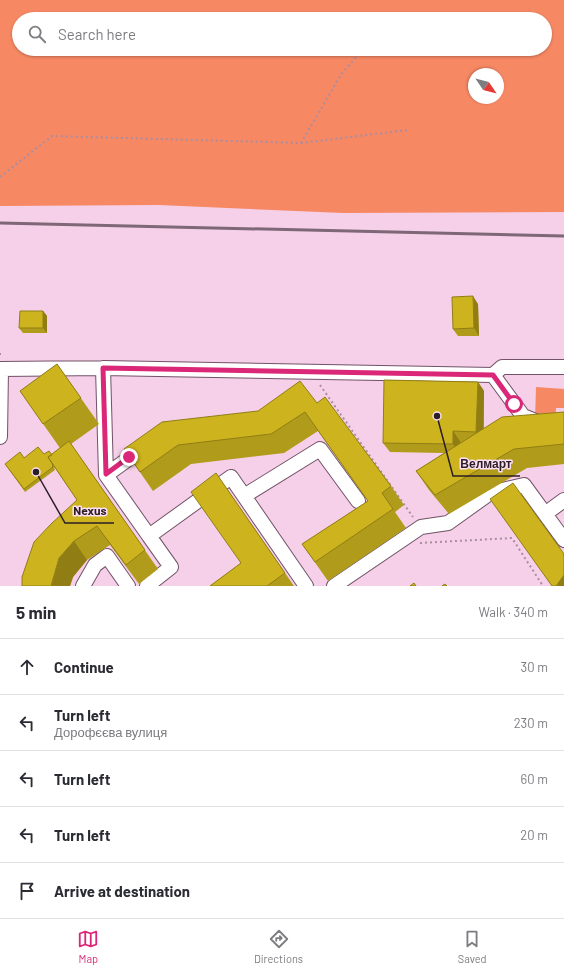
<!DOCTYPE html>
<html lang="en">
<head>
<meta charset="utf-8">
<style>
  :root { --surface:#fff; --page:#f7f7f7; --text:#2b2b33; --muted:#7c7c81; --line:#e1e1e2; --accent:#db2777 }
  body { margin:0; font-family:Barlow,sans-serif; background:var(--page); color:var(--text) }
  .compass { position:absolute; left:468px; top:68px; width:36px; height:36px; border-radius:50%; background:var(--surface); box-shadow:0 1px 3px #0004; rotate:125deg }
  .stop { position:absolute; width:12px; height:12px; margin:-9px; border:3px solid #db2777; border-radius:50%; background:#fff }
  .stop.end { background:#db2777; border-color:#fff; box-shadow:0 1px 4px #0008 }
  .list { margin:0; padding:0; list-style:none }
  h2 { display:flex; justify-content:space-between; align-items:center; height:52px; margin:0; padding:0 16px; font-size:17px }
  h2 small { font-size:13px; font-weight:400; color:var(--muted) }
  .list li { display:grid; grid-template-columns:26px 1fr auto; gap:12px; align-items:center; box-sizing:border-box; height:56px; padding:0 16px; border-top:1px solid var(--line) }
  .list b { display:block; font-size:15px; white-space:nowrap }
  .list p { margin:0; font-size:13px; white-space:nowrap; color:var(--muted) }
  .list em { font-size:13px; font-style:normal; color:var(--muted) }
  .icon { flex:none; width:22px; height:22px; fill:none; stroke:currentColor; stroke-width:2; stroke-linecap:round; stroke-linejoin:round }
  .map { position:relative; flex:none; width:564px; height:586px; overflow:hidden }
  .search { position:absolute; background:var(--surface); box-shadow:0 1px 3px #0004; left:12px; right:12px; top:12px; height:44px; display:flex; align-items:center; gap:10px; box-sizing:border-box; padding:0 14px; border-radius:22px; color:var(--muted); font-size:15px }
  .sheet { height:332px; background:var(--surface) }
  nav { display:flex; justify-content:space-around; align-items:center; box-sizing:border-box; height:56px; border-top:1px solid var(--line); background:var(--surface); font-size:11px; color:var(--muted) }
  nav a { display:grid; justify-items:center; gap:2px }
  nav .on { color:var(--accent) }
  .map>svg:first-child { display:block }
  .green { fill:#f78864; fill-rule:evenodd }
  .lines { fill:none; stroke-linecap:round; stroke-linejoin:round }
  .minor-casing { stroke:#715267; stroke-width:16 }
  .path { stroke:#a98da0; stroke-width:2; stroke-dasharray:2 3; stroke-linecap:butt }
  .minor { stroke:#fff; stroke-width:14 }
  .rail { stroke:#7e6776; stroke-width:3 }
  .wall { fill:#b09b1a }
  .shaded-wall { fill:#907e15 }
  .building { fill:#cdb41e; stroke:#907e15 }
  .route { stroke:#db2777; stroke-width:5 }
  .leader { fill:none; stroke:#2b1e27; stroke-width:1.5 }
  .callout-dot { fill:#2b1e27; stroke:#fde0f3; stroke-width:1.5 }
  .callout-label { font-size:12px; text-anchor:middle; font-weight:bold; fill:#2b1e27; stroke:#fde0f3; stroke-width:3; stroke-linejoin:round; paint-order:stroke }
</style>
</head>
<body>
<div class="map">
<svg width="564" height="586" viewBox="0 0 564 586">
  <rect width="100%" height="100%" fill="#f5d0e8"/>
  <path class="green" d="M0,0H564V212L343,213L159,205L0,206ZM19,19H545V49H19ZM474,74H498V98H474Z
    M536,387L564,389V408H556L555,422L535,421Z"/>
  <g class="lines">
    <defs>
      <path id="minor" d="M103,368L106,475
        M0,369L103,368L493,375L502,367H564
        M493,375L523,416L540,423L564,421
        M0,437L1,369
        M145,447L106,475L149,536
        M244,496L320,449L358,501
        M545,514L564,500
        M83,586L95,565L107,556L128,586
        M147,586L171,567L149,536L231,477L306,586
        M334,586L421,527L448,523L490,493L524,485L564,540"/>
    </defs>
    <use href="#minor" class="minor-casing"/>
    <path class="path" d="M301,143L342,73L360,53L387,49
      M0,177L52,136L301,143L408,130
      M0,353V358
      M320,385L413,517
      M420,543L512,538L543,586"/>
    <use href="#minor" class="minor"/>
    <path class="rail" d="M0,223L564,236"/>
  </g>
  <path class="wall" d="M478,304L479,336H458L453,329Z
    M43,311L47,316V333H23L19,328Z
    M57,364L99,424L71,444L158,569L139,584L110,545L87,560L73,577L70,586L77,500L55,468H54L55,470L25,492L5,464L24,458L44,454L52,455L60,448L20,391Z
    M478,382L484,391V429L564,412V464L527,468L449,514L429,490L416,471L444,453L390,452L383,443Z
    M317,403L391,486L404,505L395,512L406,528L328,581L302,544L368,501L318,431L284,453L191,464L153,491L124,449L258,411Z
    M216,473L294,586H210L241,563Z"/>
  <path class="shaded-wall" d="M473,296L478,304L479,336L474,328Z
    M43,311L47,316V333L43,328Z
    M478,382L484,391L483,442L476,432Z
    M453,431L460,441V454L453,444Z
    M74,541L87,560L73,577L70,586H51L59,558Z
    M564,575V586H556Z"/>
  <path class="building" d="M473,296L474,328L453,329L452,297Z
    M20,311H43V328H19Z
    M57,364L81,398L43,424L20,391Z
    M384,380L478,382L476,432L453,431V444L383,443Z
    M300,381L317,403L325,397L391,486L382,493L393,509L315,562L302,544L368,501L305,412L271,434L178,445L140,472L124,449L162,422L258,411Z
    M564,412V444L514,449L435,495L416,471L502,417Z
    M69,441L145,550L126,565L97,526L74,541L59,558L51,586H22V577L34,542L51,524L77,500L48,457Z
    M38,447L44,454L49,451L52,455L48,457L53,465L52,466L53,467L24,489L5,464L20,452L24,458Z
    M216,473L285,573L267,586H210L241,563L191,492Z
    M513,483L564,554V575L556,586H552L490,499Z
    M414,583L416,586H410Z
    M445,584L447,586H442Z"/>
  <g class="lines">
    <path class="route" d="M129,457L106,474L103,368L493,375L514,404"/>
  </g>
  <path class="leader" d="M437 416L453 476H520M36 472L65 523H114"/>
  <g class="callout-dot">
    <circle cx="437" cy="416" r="4"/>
    <circle cx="36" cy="472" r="4"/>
  </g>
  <g class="callout-label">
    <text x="486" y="468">Велмарт</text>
    <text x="90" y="515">Nexus</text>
  </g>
</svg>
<svg class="compass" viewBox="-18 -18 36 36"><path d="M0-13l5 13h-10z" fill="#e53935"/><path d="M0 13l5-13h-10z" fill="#7c7c81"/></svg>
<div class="stop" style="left:514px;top:404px"></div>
<div class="stop end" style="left:129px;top:457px"></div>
<div class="search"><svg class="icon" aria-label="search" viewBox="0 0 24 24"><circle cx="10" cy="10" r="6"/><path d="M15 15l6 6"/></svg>Search here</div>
</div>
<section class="sheet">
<h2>5 min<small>Walk · 340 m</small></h2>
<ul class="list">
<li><svg class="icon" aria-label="ahead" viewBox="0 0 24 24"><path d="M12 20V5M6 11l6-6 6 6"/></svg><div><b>Continue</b></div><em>30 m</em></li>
<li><svg class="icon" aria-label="left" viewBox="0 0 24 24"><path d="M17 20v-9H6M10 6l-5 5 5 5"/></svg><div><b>Turn left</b><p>Дорофєєва вулиця</p></div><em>230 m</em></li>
<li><svg class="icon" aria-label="left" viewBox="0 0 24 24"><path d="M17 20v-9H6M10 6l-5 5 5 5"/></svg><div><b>Turn left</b></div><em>60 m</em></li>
<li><svg class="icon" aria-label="left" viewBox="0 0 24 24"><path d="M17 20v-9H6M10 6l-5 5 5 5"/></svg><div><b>Turn left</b></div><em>20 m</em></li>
<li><svg class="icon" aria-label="arrive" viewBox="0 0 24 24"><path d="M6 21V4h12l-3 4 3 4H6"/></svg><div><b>Arrive at destination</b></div></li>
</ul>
</section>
<nav>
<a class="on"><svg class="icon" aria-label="map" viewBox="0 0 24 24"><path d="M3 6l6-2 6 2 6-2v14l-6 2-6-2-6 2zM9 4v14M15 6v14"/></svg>Map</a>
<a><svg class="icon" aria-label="directions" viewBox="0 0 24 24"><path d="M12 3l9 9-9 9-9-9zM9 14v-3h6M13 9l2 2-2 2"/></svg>Directions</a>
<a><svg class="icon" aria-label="saved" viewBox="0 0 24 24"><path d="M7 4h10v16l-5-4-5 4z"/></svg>Saved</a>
</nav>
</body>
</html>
